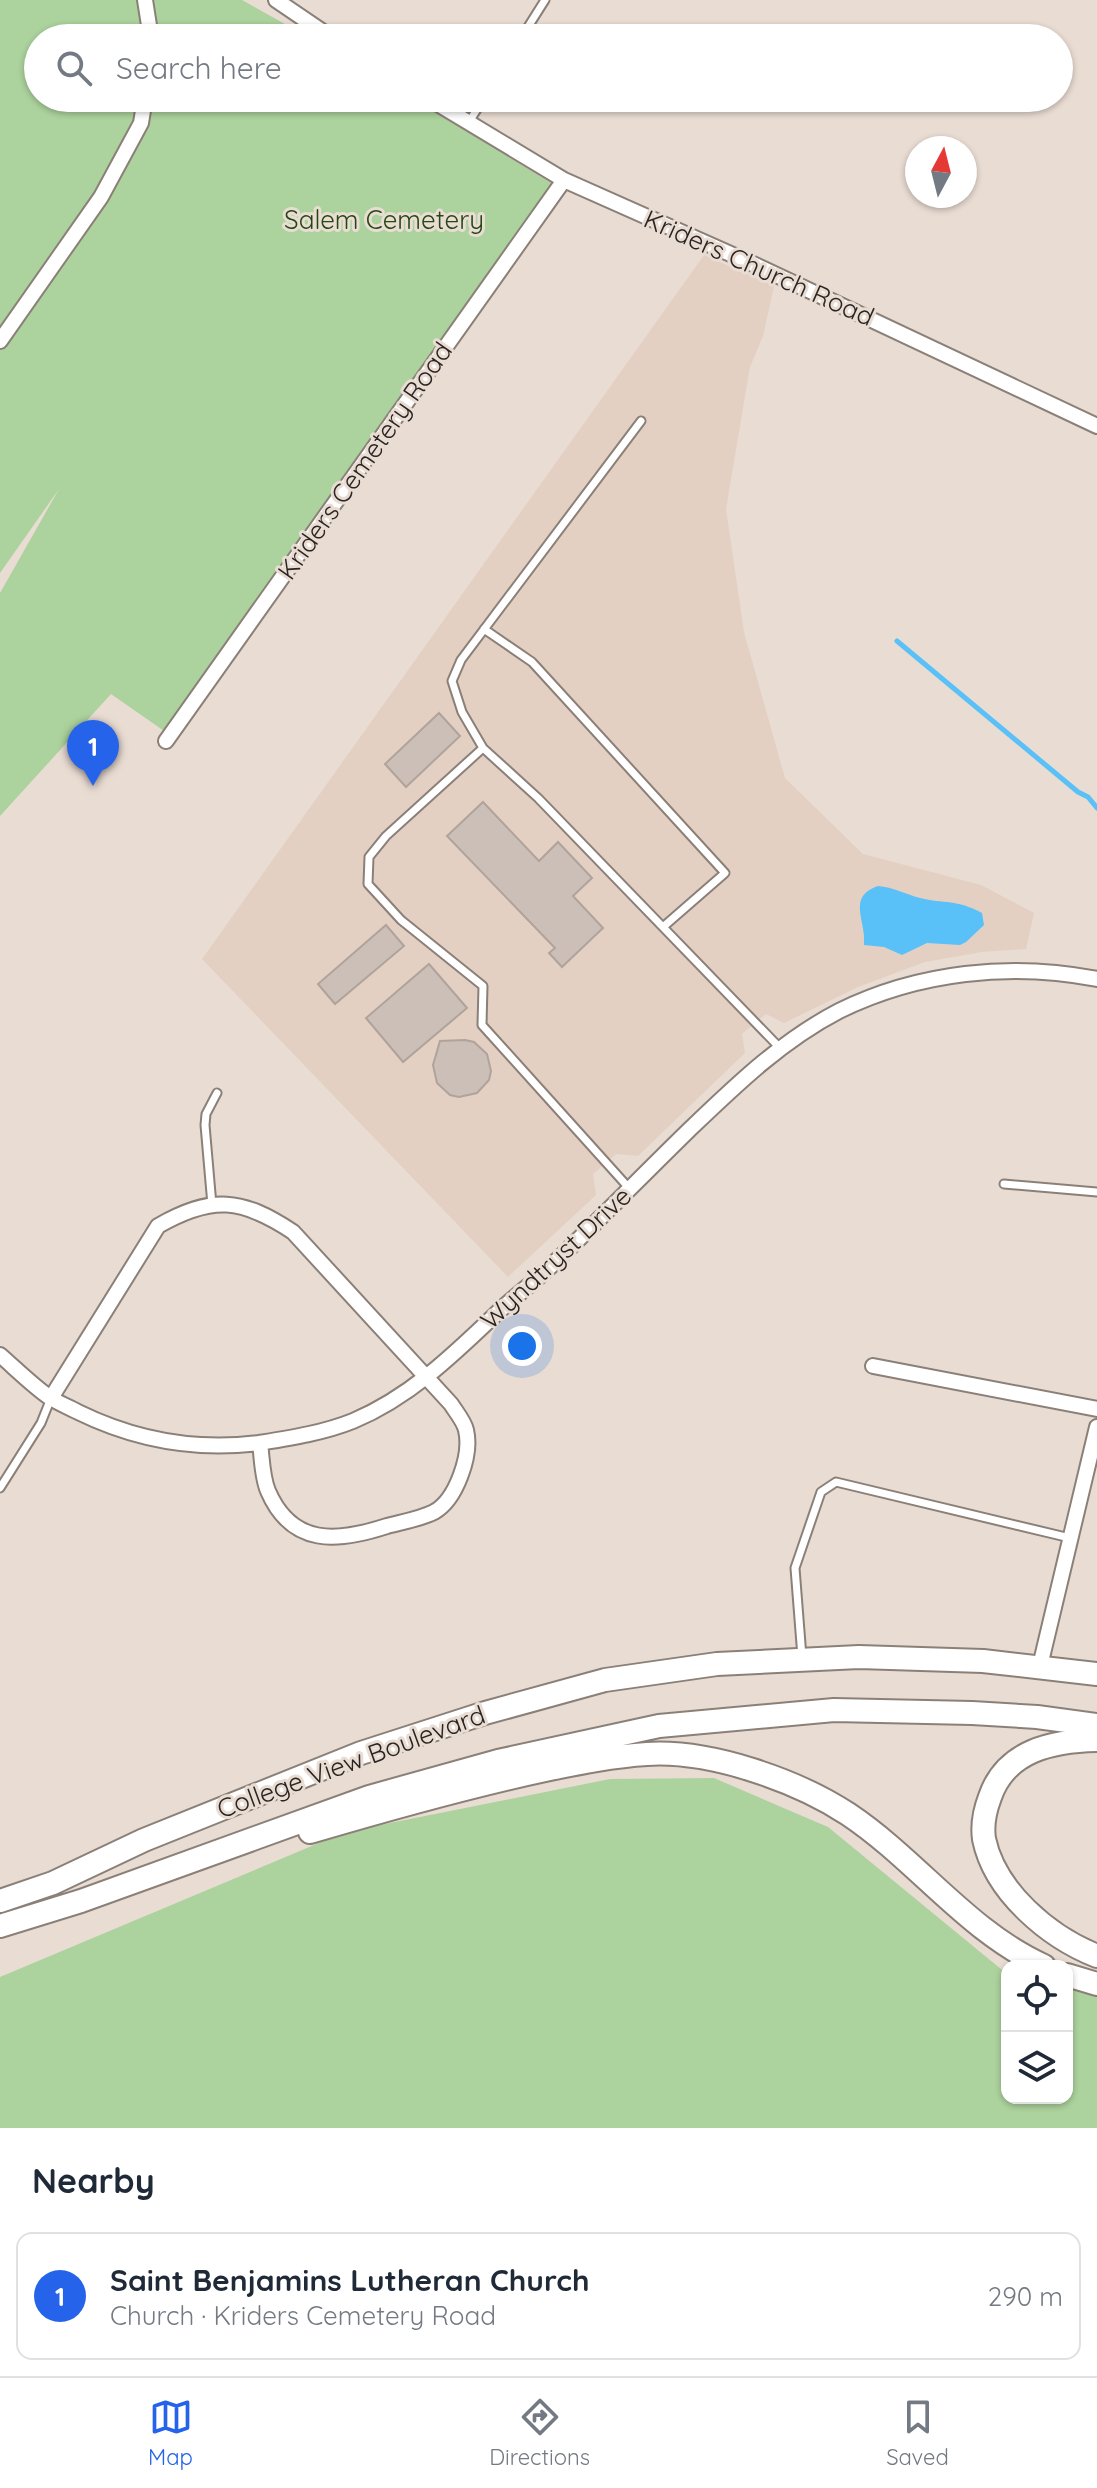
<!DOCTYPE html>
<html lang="en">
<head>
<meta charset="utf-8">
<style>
  :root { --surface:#fff; --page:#f2f2f3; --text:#1f2937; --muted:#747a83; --line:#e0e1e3; --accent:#2563eb }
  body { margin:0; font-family:Quicksand,sans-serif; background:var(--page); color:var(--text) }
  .controls { position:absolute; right:24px; bottom:24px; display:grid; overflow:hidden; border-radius:16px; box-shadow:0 2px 6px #0004 }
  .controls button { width:72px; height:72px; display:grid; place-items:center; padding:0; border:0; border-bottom:2px solid var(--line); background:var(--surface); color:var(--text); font:40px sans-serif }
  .compass { position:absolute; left:905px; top:136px; width:72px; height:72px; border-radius:50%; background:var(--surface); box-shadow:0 2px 6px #0004; rotate:7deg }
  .you { position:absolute; left:522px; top:1346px; width:28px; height:28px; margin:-20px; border:6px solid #fff; border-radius:50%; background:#1a73e8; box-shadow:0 0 0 12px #1a73e833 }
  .badge { display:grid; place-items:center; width:52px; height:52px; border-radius:50%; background:var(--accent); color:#fff; font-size:26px; font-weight:700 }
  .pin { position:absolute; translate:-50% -66px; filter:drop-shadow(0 2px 4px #0008) }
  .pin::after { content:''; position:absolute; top:42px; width:28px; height:24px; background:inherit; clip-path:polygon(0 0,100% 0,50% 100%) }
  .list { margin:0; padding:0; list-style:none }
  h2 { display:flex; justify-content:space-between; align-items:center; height:104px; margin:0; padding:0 32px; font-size:34px }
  h2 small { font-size:26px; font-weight:400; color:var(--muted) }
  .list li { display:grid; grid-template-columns:52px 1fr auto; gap:24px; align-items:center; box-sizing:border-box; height:128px; margin:0 16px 16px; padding:0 16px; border:2px solid var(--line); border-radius:16px }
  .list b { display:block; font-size:30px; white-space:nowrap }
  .list p { margin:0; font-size:26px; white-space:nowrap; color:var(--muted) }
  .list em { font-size:26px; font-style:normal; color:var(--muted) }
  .icon { flex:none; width:44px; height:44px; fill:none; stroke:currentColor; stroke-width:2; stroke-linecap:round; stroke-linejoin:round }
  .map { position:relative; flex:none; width:1097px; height:2128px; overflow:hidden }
  .search { position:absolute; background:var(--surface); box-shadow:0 2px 6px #0004; left:24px; right:24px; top:24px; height:88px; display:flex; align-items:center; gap:20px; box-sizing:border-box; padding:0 28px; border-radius:44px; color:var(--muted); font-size:30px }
  .sheet { height:248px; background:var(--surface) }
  nav { display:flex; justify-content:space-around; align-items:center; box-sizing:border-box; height:112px; border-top:2px solid var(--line); background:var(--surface); font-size:22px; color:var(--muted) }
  nav a { display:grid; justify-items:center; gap:4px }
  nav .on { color:var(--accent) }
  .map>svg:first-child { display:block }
  .built { fill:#e3d0c3 }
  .green { fill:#acd29d }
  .water { fill:#59c0f8 }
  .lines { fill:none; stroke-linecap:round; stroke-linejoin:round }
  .stream { stroke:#59c0f8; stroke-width:5 }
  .building { fill:#ccbfb7; stroke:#afa39b; stroke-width:2 }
  .service-casing { stroke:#8b8078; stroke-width:11 }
  .minor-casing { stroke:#8b8078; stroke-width:18 }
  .trunk-casing { stroke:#8b8078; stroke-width:26 }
  .service { stroke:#fff; stroke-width:7 }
  .minor { stroke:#fff; stroke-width:14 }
  .trunk { stroke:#fff; stroke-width:22 }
  .labels { text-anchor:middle; stroke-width:6; stroke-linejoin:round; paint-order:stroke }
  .park-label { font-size:26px; fill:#234811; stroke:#e9dcd3 }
  .street-label { font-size:26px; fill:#2a2522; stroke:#e9dcd3 }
</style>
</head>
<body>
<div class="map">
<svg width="1097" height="2128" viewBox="0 0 1097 2128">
  <rect width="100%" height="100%" fill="#e9dcd3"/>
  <path class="built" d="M704,255L774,286L763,336L750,367L726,509L744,632L785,778L863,854L981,885L1034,913L1026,949L982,952L925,962L858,987L784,1023L766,1014L742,1034L745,1053L638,1156L616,1154L593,1174L596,1195L508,1277L202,959Z"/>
  <path class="green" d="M0,0H242L310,38H38V98H411L553,184L167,733L111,694L0,816V593L59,489L0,573Z
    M714,1778L828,1827L1007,1974V2098H1067V1989L1097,1995V2128H0V1977L345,1832L610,1779Z"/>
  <path class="water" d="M878,886C893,887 905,894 920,898C945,904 956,899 982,913L984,925L966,942L960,945L927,943L902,955L884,947L864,945C867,921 846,897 878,886Z"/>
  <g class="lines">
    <path class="stream" d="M897,641L1078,792L1088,797L1097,808"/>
  </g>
  <path class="building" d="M439,713L460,736L406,787L385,764Z
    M483,802L539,861L558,842L592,878L573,896L603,928L562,967L549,953L555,948L447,836Z
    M386,925L404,946L335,1004L318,984Z
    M429,964L467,1008L403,1062L366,1018Z
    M465,1040L474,1042L487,1054L491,1071L489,1080L477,1093L459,1097L450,1095L437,1083L433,1065L440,1041Z"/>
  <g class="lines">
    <defs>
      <path id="service" d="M521,38L545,0
        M469,122L484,98
        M484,629L532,662L725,873L663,927
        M483,748L462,712L452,681L461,660L641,421
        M1004,1184L1097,1192
        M629,1188L482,1025L483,986L401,920L368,884L369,857L386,836L483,748L538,798L780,1048
        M212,1205L205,1125L206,1114L217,1093
        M0,1488L41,1423L51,1398
        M802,1657L795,1568L821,1492L836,1482L1070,1538"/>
      <path id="minor" d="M145,0L151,38
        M276,0L332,38
        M428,98L564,180L753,264L1097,426
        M0,341L101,197L141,123L145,98
        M166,741L564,180
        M0,1355C16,1369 32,1385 49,1397C58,1403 69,1407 78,1412C135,1440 195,1451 259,1443C290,1438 323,1433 353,1421C410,1397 453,1355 497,1313C514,1297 533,1283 550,1267C597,1222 642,1176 688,1131C735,1086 781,1041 839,1011C918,972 1011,962 1097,979
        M873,1366L1097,1409
        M51,1398L158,1226C212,1195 242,1198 293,1232L451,1404C456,1412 464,1421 466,1430C472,1455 456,1500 434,1512C420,1519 402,1522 387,1526C338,1542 292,1547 268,1491C262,1477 262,1458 260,1443
        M1040,1666L1097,1427"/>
      <path id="trunk" d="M1097,1740C1053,1741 1006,1750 990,1797C985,1810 982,1825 984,1839C995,1892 1049,1937 1097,1956
        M310,1832C388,1809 466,1787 545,1770C579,1763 613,1756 647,1754C710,1750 796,1780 848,1814C917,1860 968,1932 1044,1966
        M0,1901L53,1883L144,1840L361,1753L485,1713L605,1680L717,1664L859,1657L983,1661L1097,1674
        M0,1926L81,1901L369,1797L498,1761L659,1726L834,1710L972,1713L1037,1717L1097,1725
        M1067,1975L1097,1984"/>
    </defs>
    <use href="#service" class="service-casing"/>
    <use href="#minor" class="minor-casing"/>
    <use href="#trunk" class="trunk-casing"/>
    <use href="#service" class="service"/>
    <use href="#minor" class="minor"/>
    <use href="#trunk" class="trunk"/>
  </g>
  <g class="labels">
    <g class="park-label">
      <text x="384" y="229">Salem Cemetery</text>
    </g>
    <g class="street-label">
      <text transform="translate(759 268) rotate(24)" y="9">Kriders Church Road</text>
      <text transform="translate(365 461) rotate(-55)" y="9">Kriders Cemetery Road</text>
      <text transform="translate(556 1258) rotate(-43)" y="9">Wyndtryst Drive</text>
      <text transform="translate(351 1762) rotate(-20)" y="9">College View Boulevard</text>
    </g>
  </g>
</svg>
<div class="controls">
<button><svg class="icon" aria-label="locate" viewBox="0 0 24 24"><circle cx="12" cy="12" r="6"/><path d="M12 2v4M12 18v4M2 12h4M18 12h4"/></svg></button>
<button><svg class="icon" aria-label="layers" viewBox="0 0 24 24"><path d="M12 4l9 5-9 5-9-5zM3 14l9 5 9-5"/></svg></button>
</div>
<svg class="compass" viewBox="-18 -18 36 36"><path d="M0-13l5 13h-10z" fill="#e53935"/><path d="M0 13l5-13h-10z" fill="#747a83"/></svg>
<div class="you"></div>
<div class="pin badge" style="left:93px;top:786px">1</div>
<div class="search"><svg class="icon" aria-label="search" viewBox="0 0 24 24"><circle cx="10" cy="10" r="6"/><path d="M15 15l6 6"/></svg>Search here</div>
</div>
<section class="sheet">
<h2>Nearby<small></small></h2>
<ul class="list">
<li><span class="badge">1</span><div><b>Saint Benjamins Lutheran Church</b><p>Church · Kriders Cemetery Road</p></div><em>290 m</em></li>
</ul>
</section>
<nav>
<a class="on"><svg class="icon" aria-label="map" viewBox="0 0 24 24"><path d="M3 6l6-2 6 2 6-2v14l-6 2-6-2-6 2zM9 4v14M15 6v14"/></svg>Map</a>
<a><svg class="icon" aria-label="directions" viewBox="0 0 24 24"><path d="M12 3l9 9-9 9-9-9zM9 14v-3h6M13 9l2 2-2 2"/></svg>Directions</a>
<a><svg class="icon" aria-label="saved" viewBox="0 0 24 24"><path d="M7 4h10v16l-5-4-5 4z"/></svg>Saved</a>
</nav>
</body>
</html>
